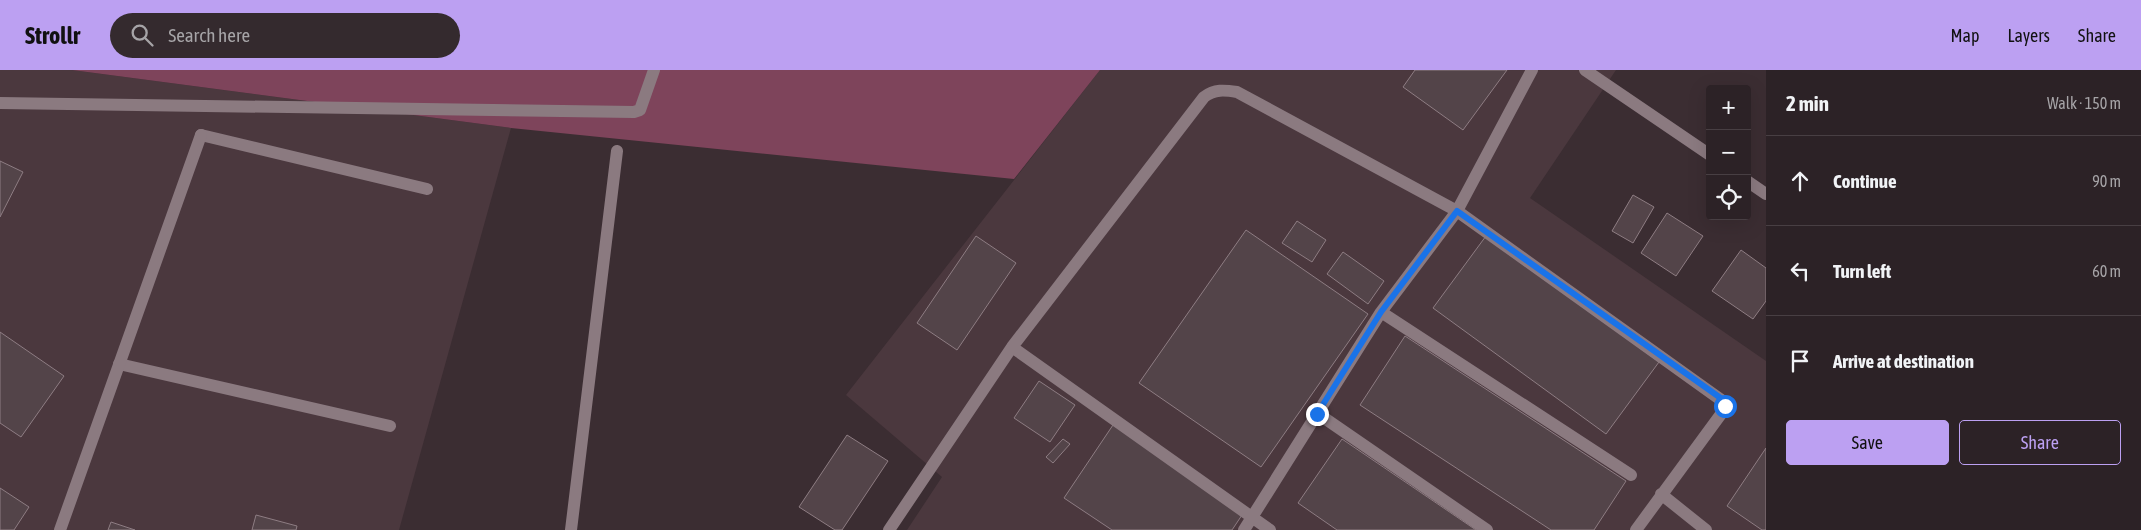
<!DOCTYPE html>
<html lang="en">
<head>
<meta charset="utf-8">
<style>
  :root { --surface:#2c2226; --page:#342a2e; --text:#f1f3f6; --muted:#a6a4a7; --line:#483f43; --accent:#bca0f2 }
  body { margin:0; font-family:"Asap Condensed",sans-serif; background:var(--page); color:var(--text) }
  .controls { position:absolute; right:15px; top:15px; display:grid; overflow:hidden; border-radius:5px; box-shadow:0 5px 20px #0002 }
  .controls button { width:45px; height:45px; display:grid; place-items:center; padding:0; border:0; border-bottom:1px solid var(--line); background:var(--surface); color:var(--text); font:25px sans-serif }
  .stop { position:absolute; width:15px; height:15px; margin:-11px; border:4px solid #1a73e8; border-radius:50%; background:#fff }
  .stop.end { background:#1a73e8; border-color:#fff; box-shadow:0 1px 5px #0008 }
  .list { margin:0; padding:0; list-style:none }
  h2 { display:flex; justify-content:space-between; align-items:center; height:65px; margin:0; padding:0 20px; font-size:21px }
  h2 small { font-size:16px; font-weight:400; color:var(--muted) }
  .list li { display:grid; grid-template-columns:32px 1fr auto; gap:15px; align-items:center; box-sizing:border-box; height:90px; padding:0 20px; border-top:1px solid var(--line) }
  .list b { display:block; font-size:19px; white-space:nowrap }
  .list em { font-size:16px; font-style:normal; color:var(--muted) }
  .actions { display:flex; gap:10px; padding:15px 20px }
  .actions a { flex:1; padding:11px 0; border:1px solid var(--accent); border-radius:5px; text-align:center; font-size:18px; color:var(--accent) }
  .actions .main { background:var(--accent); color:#111 }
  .icon { flex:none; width:28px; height:28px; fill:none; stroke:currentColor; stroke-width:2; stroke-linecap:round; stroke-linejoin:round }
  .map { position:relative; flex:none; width:1766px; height:460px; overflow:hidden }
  header { display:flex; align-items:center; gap:30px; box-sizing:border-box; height:70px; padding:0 25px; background:var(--accent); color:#111 }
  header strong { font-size:24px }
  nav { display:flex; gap:28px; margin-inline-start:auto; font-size:18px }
  .search { width:350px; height:45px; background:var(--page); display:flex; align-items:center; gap:12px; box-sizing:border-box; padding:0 18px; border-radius:28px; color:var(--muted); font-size:19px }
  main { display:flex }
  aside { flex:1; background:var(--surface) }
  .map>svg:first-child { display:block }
  .built { fill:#4b383e }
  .green { fill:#7e445b }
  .building { fill:#534449; stroke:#8e7d83 }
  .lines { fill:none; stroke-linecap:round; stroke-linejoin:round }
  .service { stroke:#8b7a80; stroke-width:12 }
  .minor { stroke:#8b7a80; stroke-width:12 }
  .route { stroke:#1a73e8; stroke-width:6 }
</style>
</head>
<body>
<header>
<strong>Strollr</strong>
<div class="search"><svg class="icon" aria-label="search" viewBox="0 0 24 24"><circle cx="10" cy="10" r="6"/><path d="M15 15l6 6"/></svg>Search here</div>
<nav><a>Map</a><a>Layers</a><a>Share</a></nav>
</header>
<main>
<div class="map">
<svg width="1766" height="460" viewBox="0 0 1766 460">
  <rect width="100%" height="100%" fill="#3b2d32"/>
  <path class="built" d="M0,0H72L511,58L399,460H0Z
    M1100,0H1616L1530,128L1766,291V460H907L942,407L846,325Z"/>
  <path class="green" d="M72,0H1100L1014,109L511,58Z"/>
  <path class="building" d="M1415,0H1507L1463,60L1403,17Z
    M0,91L23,102L0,147Z
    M1633,125L1654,137L1633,173L1612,161Z
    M1667,143L1703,166L1676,206L1641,183Z
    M1297,151L1326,170L1312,192L1282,173Z
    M1246,160L1368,244L1261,397L1139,313Z
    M976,166L1016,193L957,280L917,253Z
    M1486,166L1659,292L1606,364L1433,238Z
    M1741,180L1766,198V231L1753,249L1712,221Z
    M1343,182L1384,211L1368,234L1327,204Z
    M0,262L64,306L21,367L0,353Z
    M1405,266L1626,411L1594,460H1551L1360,335Z
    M1039,311L1075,335L1050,372L1014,348Z
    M1113,355L1244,442L1232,460H1112L1064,428Z
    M847,365L888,391L842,460H835L799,437Z
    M1063,369L1070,374L1053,393L1046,387Z
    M1342,369L1476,460H1337L1298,433Z
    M1766,378V460H1762L1727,436Z
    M0,418L29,437L14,460H0Z
    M256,445L297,456L296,460H252Z
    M111,452L135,460H108Z"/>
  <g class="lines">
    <path class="service" d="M1585,0L1710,85
      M0,33L634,42L640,40L654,0
      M201,65L427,119
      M1747,111L1766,124
      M1381,242L1631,405
      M1012,277L1270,460
      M119,294L390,356
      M1317,343L1487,460
      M1661,424L1706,460
      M889,460L1012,277L1204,27C1215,19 1224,20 1237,22L1457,141L1724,332V340L1636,460
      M1244,460L1381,242L1457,141L1532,0"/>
    <path class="minor" d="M60,460L201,65
      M571,460L617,81"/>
  </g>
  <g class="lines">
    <path class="route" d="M1317,344L1381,242L1457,141L1722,329L1725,336"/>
  </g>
</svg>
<div class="controls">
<button>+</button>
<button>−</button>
<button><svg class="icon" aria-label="locate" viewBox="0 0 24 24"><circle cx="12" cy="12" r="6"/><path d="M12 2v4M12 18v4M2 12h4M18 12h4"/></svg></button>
</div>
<div class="stop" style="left:1725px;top:336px"></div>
<div class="stop end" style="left:1317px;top:344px"></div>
</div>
<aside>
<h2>2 min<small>Walk · 150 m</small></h2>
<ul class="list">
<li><svg class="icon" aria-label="ahead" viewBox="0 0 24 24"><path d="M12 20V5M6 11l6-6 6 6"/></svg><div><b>Continue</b></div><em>90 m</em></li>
<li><svg class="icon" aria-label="left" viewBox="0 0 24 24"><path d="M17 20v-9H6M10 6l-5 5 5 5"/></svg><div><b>Turn left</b></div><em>60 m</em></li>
<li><svg class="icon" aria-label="arrive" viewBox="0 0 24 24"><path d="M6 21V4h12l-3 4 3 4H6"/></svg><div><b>Arrive at destination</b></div></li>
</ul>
<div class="actions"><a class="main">Save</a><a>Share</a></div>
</aside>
</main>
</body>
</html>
